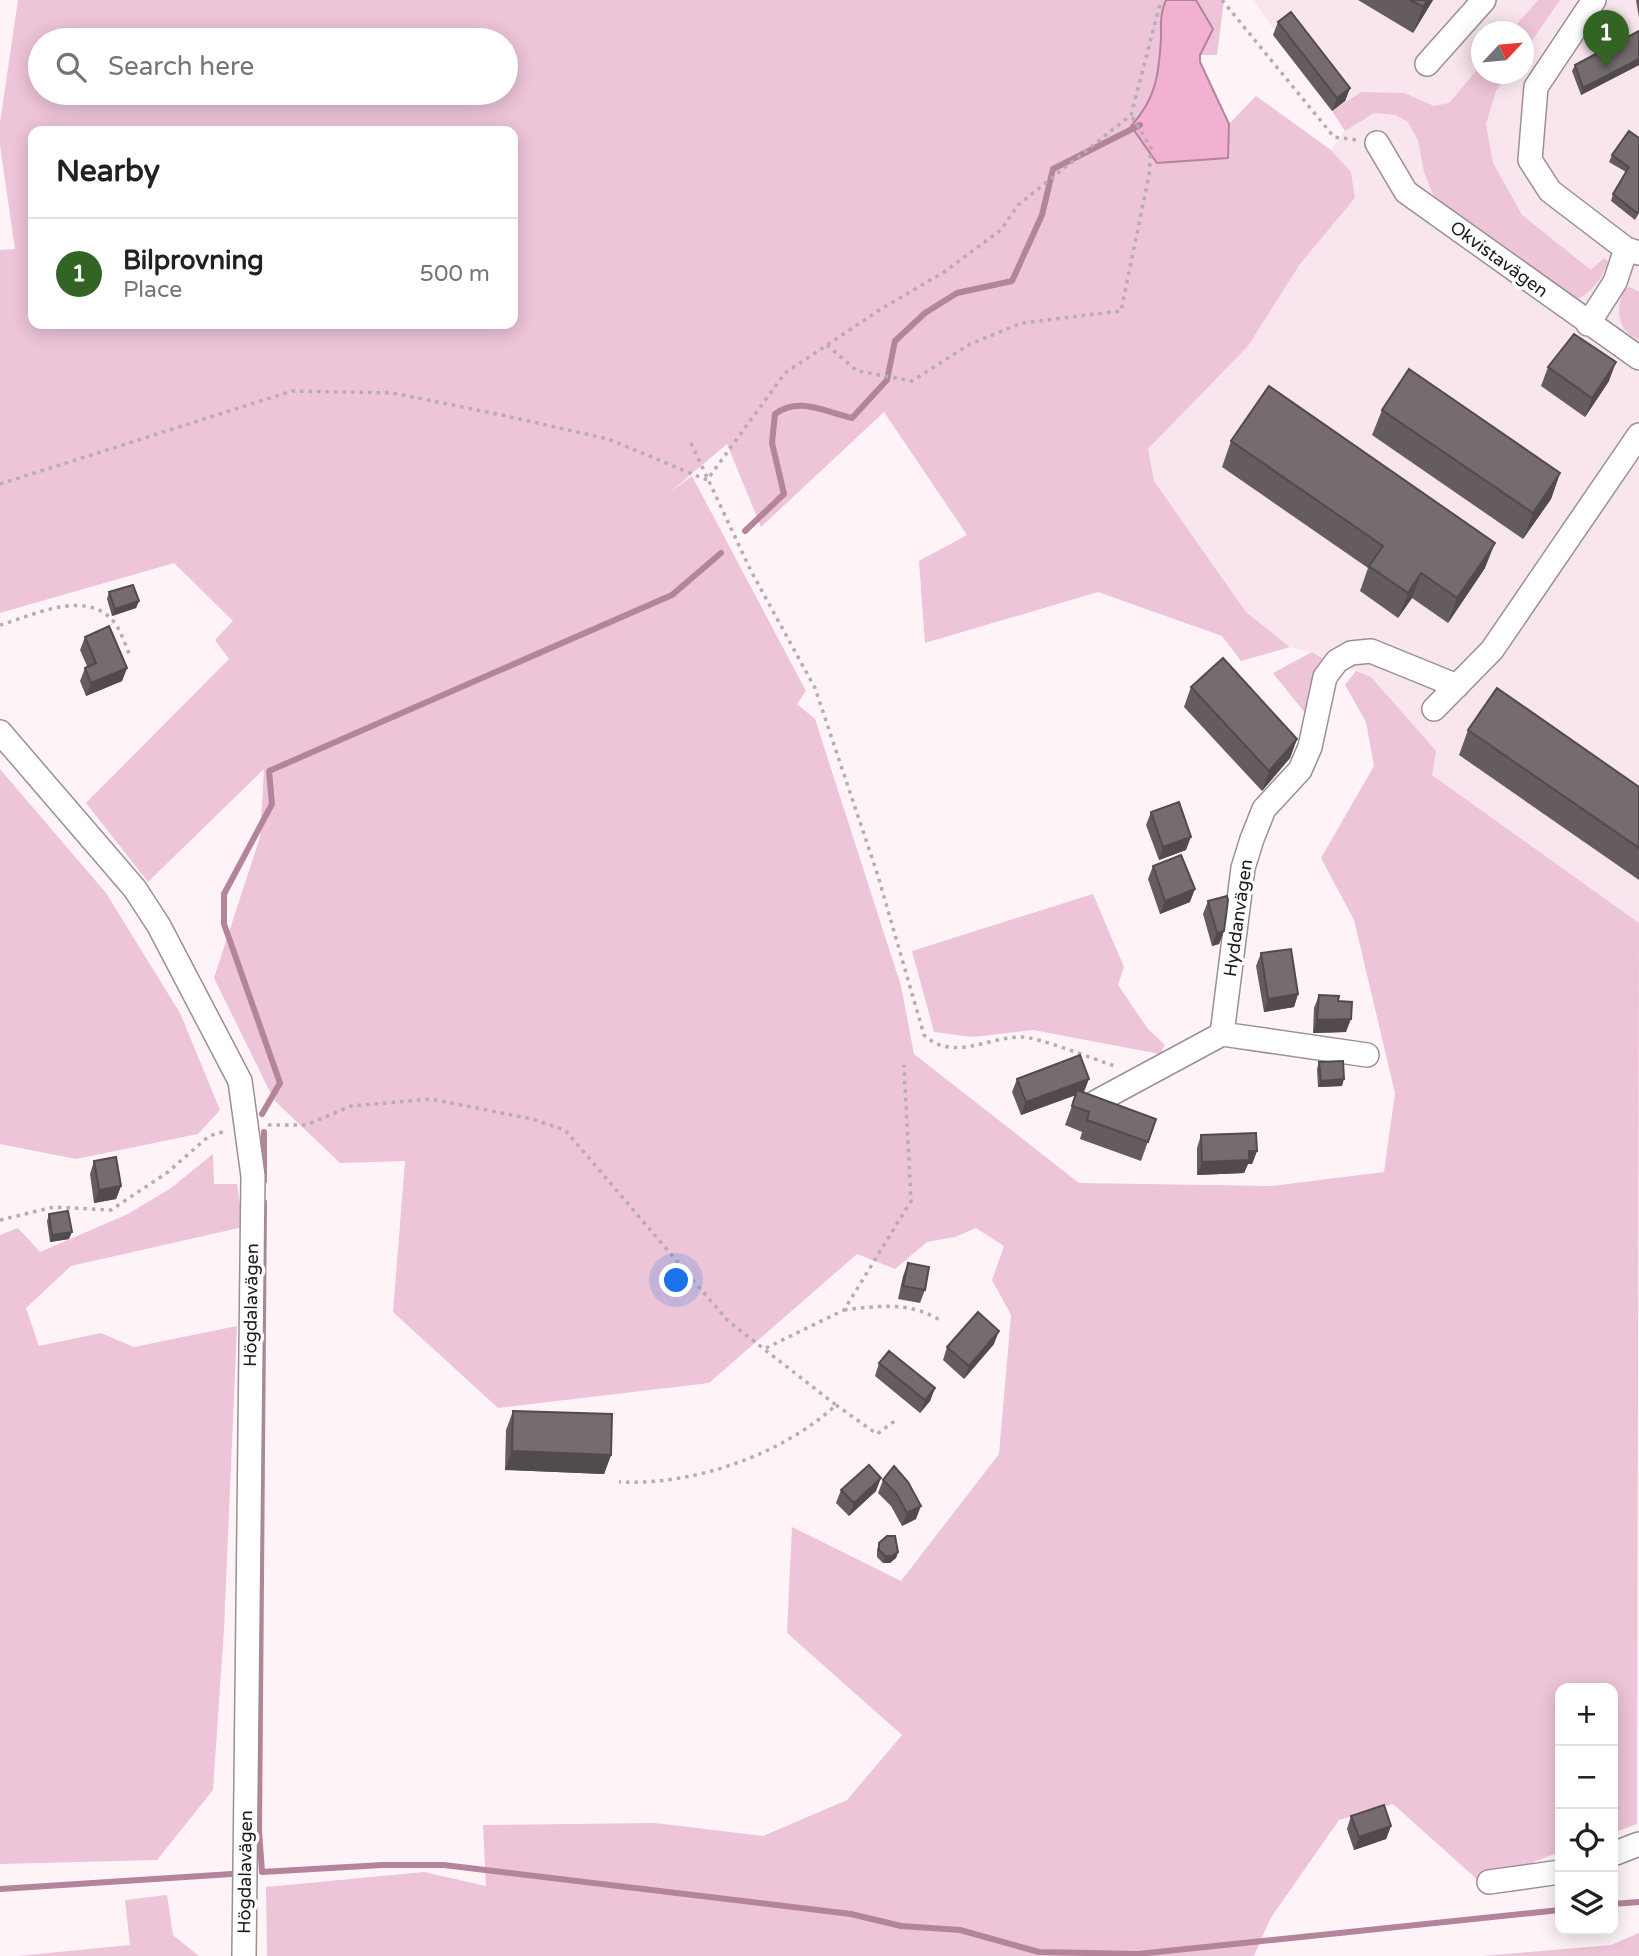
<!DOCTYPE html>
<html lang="en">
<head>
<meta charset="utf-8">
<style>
  :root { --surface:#fff; --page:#f6f6f6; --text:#202124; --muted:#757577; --line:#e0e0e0; --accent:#346424 }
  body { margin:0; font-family:"Varela Round",sans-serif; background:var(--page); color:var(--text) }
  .controls { position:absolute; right:21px; bottom:21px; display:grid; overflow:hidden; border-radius:14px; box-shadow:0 4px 18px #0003 }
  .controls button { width:63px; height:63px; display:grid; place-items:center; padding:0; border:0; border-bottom:2px solid var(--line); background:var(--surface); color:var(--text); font:35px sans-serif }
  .compass { position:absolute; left:1471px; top:21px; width:63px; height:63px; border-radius:50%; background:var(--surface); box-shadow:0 4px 18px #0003; rotate:64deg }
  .you { position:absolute; left:677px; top:1281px; width:24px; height:24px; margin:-18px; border:5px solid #fff; border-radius:50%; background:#1a73e8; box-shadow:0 0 0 10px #1a73e833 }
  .badge { display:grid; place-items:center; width:46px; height:46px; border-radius:50%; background:var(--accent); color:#fff; font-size:23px; font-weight:700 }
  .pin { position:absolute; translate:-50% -58px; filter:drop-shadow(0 2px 4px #0008) }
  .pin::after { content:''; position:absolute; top:37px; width:24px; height:21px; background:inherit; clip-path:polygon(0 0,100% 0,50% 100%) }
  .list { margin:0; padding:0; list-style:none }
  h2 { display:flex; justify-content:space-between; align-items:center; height:91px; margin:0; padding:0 28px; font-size:30px }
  h2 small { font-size:23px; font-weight:400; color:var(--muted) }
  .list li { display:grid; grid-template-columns:46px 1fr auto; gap:21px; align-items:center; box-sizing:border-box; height:112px; padding:0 28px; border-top:2px solid var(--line) }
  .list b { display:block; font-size:26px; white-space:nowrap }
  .list p { margin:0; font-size:23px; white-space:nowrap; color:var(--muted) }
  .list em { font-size:23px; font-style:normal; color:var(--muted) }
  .icon { flex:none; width:38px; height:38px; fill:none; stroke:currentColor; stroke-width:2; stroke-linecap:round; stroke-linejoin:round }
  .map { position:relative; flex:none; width:1639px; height:1956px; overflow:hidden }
  .search { position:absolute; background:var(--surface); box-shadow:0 4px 18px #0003; left:28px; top:28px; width:490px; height:77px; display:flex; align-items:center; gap:18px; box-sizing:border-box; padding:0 24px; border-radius:38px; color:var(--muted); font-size:26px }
  .panel { position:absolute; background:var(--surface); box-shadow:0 4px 18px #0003; left:28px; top:126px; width:490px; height:203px; border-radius:14px }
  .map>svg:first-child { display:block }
  .built { fill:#f9e5ee; fill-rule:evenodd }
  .green { fill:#eec4d8; fill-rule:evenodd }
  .water { fill:#f2b1d0; stroke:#b3849a; stroke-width:2 }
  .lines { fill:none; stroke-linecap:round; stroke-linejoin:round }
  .stream { stroke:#b3849a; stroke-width:6 }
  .minor-casing { stroke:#9a8f94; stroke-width:26 }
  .path { stroke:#b5adb0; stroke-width:3.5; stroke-dasharray:3.5 5; stroke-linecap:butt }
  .minor { stroke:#fff; stroke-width:23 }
  .wall { fill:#655c60 }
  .shaded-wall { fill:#524b4e }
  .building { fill:#756b70; stroke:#524b4e; stroke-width:2 }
  .labels { text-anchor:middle; stroke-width:7; stroke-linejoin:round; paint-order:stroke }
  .street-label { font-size:18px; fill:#1f1a1c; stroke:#fff }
</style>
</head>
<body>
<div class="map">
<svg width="1639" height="1956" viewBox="0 0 1639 1956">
  <rect width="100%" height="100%" fill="#fef4f8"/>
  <path class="built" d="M1253,0H1639V923L1432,775L1371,677L1312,652L1290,647L1246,612L1154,481L1148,449L1248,346L1300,264L1355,198L1351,172L1331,150L1345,130ZM1482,32H1524V74H1482Z"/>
  <path class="green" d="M18,0H1166C1160,12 1161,25 1161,38C1159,74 1155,100 1131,126L1228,158L1229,124L1256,96L1331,150L1351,172L1355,198L1300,264L1248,346L1148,449L1154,481L1246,612L1290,647L1241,661L1222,636L1098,592L925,643L919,561L967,535L884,412L761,527L727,444L669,493L692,476L806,691L797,704L815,719L901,986L914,1054L1079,1183L1272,1186L1384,1172L1395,1093L1354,920L1321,858L1374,766L1366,722L1345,685L1356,671L1371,677L1436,751L1432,775L1639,923L1637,1824L1613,1833V1688H1560V1852L1480,1882L1393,1804L1339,1820L1270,1919L1254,1956H267L266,1887L424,1872L486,1886L483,1825L655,1823L763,1836L847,1800L902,1735L787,1633L792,1527L901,1581L999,1454L1011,1315L992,1280L1004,1246L976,1228L955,1237L927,1242L895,1269L857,1254L709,1383L498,1408L393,1312L405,1161L340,1163L274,1100L214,978L260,837L264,769L148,882L86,803L229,659L215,640L233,621L174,563L0,613V250L15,249L0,145V123ZM40,40H506V93H40ZM33,131H513V324H33Z
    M1196,0H1224L1217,55H1200L1213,29Z
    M1538,0H1560L1524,52V32L1511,31Z
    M1481,65L1482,74H1508L1496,91L1486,124L1493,163L1522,215L1591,270L1604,258L1608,261C1603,278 1592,292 1576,300L1439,209L1424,172L1418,140L1407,121L1395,115L1374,113L1345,131L1332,111L1361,92L1404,93L1434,106L1449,103Z
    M1630,287L1639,292V340C1617,331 1616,311 1623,290Z
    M1312,652L1330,662L1305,713L1273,673Z
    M0,769L106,893L180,1013L220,1110L198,1134L76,1159L0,1144Z
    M1093,894L1124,967L1118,985L1148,1029L1165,1045L1160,1054L1033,1030L973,1037L934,1032L912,951Z
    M213,1154L214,1184H237L243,1227L71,1266L26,1308L39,1346L101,1333L134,1347L237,1326L224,1629L213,1790L157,1860L0,1864V1235L18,1228L40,1252L128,1214L171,1188Z
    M167,1895L173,1935L199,1956H18L130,1945L125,1900Z
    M1639,1933V1956H1483L1611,1945Z"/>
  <path class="water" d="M1166,0H1196L1213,29L1200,55V62L1229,124L1228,158L1157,163L1131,126C1156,99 1159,74 1161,38C1161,25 1160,12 1166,0Z"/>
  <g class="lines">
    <path class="stream" d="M745,531L784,494L772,443L775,414C799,396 825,412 852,418L887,380L895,341L925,313L957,293L1012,281L1042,215L1053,169L1140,125
      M262,1114L280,1083L224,924V894L272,804L269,771L672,595L721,553
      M264,1181V1132
      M264,1202L259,1831L262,1872L382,1865H444L851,1914L901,1926L960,1930L1039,1952L1138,1954L1560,1910
      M0,1889L232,1874
      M1613,1904L1639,1902"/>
    <defs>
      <path id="minor" d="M1594,0L1536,87L1530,160L1550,191L1626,249L1639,253
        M1427,64L1484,0
        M1377,143L1406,192L1639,358
        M1588,324L1615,282L1626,249
        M1434,709L1492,650L1639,435
        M0,732L135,889L159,926L240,1081L253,1176L244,1956
        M1222,1034L1243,868L1252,839L1264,809L1300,770L1310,747L1325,677L1337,661L1351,653L1371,651L1457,686
        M1096,1102L1222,1034L1367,1055
        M1613,1854L1639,1844
        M1489,1882L1560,1872"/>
    </defs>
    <use href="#minor" class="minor-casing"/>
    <path class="path" d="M1222,0L1334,137L1357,140
      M827,345L857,371L912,381L970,344L1022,323L1121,311L1149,175L1151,148L1131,115
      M691,443L751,571L815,688L878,876L924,1035C953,1062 987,1037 1022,1037C1038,1037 1096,1060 1115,1066
      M0,484L292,391L393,393L502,415L608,439L707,480L785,373L881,309L944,272L1001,230L1018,205L1131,115L1161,0
      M0,625C35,615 90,586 117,626C122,635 126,646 130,656
      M268,1125H306L351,1106L431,1099L532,1119L565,1130L728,1321L836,1405C782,1455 692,1486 619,1482
      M0,1220L54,1207L111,1210L168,1172L209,1136L226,1131
      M844,1310C877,1306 911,1301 941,1321
      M766,1348L844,1310L911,1201L904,1065
      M836,1405L877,1434L896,1420"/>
    <use href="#minor" class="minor"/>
  </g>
  <path class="wall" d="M1358,0H1433L1413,33Z
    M1636,0H1639V18Z
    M1278,22L1350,88L1345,101L1332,111L1273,35Z
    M1639,31V65L1581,95L1572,71L1575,65Z
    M1629,131L1639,213L1635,220L1611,201L1613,194L1626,172L1609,162L1612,155Z
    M1548,367L1609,381L1585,417L1541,386Z
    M1382,410L1560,473L1551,499L1523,539L1372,435Z
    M1231,441L1485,568L1448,623L1412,598L1398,618L1360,591L1368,568L1222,467Z
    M109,592L139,601L136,608L112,616L107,599Z
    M85,637L127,668L122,681L86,696L80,681L85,668L87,666L80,650Z
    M1191,687L1297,739L1290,758L1262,791L1184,707Z
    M1468,730L1639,787V880L1459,755Z
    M1151,812L1186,850L1159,860L1146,825Z
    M1153,866L1190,902L1160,914L1148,879Z
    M1208,901L1224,931L1219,944L1212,946L1203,914Z
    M1261,953L1298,994L1294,1007L1264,1012L1256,966Z
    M1319,995L1338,1001L1346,1032L1313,1033L1314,1008Z
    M1319,1062L1342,1086L1318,1087L1317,1069Z
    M1017,1079L1084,1092H1083L1156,1119L1141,1161L1080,1139L1082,1132L1065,1125L1076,1095L1021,1115L1012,1092Z
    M1201,1135L1257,1151L1252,1164H1248L1244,1173L1197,1175V1148Z
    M94,1161L121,1186L116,1199L94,1203L90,1174Z
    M49,1214L69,1239L50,1242L47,1221Z
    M908,1263L925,1290L920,1303L898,1299L903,1276Z
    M994,1344L964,1379L943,1360L947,1347Z
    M879,1363L935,1388L930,1401L920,1413L875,1376Z
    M513,1411L611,1455L604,1474L505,1470L506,1430Z
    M894,1466L916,1519L902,1526L891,1506L878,1493L883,1480Z
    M841,1490L876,1491L849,1516L836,1503Z
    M879,1543L898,1552L896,1558L890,1563H883L877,1557V1550Z
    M1351,1816L1391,1826L1386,1839L1354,1850L1347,1829Z"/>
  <path class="shaded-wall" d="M1427,0H1433L1413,33L1423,7Z
    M1639,59V65L1581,95L1583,88Z
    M1350,88L1345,101L1332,111L1337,98Z
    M1616,362L1609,381L1585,417L1592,398Z
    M1560,473L1551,499L1523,539L1533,513Z
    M1495,543L1485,568L1448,623L1457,598Z
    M1421,573L1412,598L1398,618L1408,593Z
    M139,601L136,608L112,616L115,609Z
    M127,668L122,681L86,696L91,683Z
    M1297,739L1290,758L1262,791L1269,771Z
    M1191,837L1186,850L1159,860L1163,847Z
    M1195,889L1190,902L1160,914L1165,901Z
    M1224,931L1219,944L1212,946L1217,933Z
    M1298,994L1294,1007L1264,1012L1268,999Z
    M1351,1019L1346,1032L1313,1033L1317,1020Z
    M1089,1079L1084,1092L1021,1115L1026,1102Z
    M1344,1079L1342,1086L1318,1087L1321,1081Z
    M1249,1151H1257L1252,1164H1248L1244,1173L1197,1175L1202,1162Z
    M121,1186L116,1199L94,1203L99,1190Z
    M72,1232L69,1239L50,1242L52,1235Z
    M999,1331L994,1344L964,1379L969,1366Z
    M935,1388L930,1401L920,1413L925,1400Z
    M512,1451L611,1455L604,1474L505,1470Z
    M881,1478L876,1491L849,1516L854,1503Z
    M921,1506L916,1519L902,1526L907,1513Z
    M898,1552L896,1558L890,1563H883L885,1556Z
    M1391,1826L1386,1839L1354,1850L1359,1837Z"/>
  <path class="building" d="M1410,0H1427L1423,7Z
    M1291,12L1350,88L1337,98L1278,22Z
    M1639,31V59L1583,88L1575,65Z
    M1629,131L1639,138V210L1637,213L1613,194L1629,167L1612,155Z
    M1574,334L1616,362L1592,398L1548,367Z
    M1409,369L1560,473L1533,513L1382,410Z
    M1269,386L1495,543L1457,598L1421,573L1408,593L1369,566L1383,546L1231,441Z
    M133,585L139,601L115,609L109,592Z
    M109,626L127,668L91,683L85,668L96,663L85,637Z
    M1223,658L1297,739L1269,771L1191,687Z
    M1497,688L1639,787V848L1468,730Z
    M1179,802L1191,837L1163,847L1151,812Z
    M1181,855L1195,889L1165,901L1153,866Z
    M1227,896L1228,900L1224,931L1217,933L1208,901Z
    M1291,949L1298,994L1268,999L1261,953Z
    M1319,995L1339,996L1338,1001L1352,1002L1351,1019L1317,1020Z
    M1080,1055L1089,1079L1026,1102L1017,1079Z
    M1343,1061L1344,1079L1321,1081L1319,1062Z
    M1077,1090L1156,1119L1148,1142L1087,1120L1089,1112L1072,1106Z
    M1256,1133L1257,1151H1249V1160L1202,1162L1201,1135Z
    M116,1157L121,1186L99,1190L94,1161Z
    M68,1211L72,1232L52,1235L49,1214Z
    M908,1263L929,1267L925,1290L903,1286Z
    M978,1312L999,1331L969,1366L947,1347Z
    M889,1351L935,1388L925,1400L879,1363Z
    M513,1411L612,1414L611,1455L512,1451Z
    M869,1465L881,1478L854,1503L841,1490Z
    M894,1466L908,1482L921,1506L907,1513L896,1493L883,1480Z
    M887,1536H895L898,1552L892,1556H885L879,1550V1543Z
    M1384,1805L1391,1826L1359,1837L1351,1816Z"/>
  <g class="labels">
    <g class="street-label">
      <text transform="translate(1499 259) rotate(36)" y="6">Okvistavägen</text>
      <text transform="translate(1238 918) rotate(-82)" y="6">Hyddanvägen</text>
      <text transform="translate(251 1305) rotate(-89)" y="6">Högdalavägen</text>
      <text transform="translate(245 1872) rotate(-89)" y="6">Högdalavägen</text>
    </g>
  </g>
</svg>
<div class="controls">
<button>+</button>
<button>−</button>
<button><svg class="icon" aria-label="locate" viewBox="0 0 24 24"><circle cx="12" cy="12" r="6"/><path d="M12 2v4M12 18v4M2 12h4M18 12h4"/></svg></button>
<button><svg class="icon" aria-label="layers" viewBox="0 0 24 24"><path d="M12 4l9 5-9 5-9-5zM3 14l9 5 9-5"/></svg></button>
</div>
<svg class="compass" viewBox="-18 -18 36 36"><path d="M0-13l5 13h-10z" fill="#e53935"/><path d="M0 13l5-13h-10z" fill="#757577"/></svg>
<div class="you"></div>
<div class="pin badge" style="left:1606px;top:68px">1</div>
<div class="search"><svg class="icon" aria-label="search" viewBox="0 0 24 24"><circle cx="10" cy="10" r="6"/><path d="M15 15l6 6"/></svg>Search here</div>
<section class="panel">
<h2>Nearby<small></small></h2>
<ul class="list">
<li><span class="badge">1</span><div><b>Bilprovning</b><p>Place</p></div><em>500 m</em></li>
</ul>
</section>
</div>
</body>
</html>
